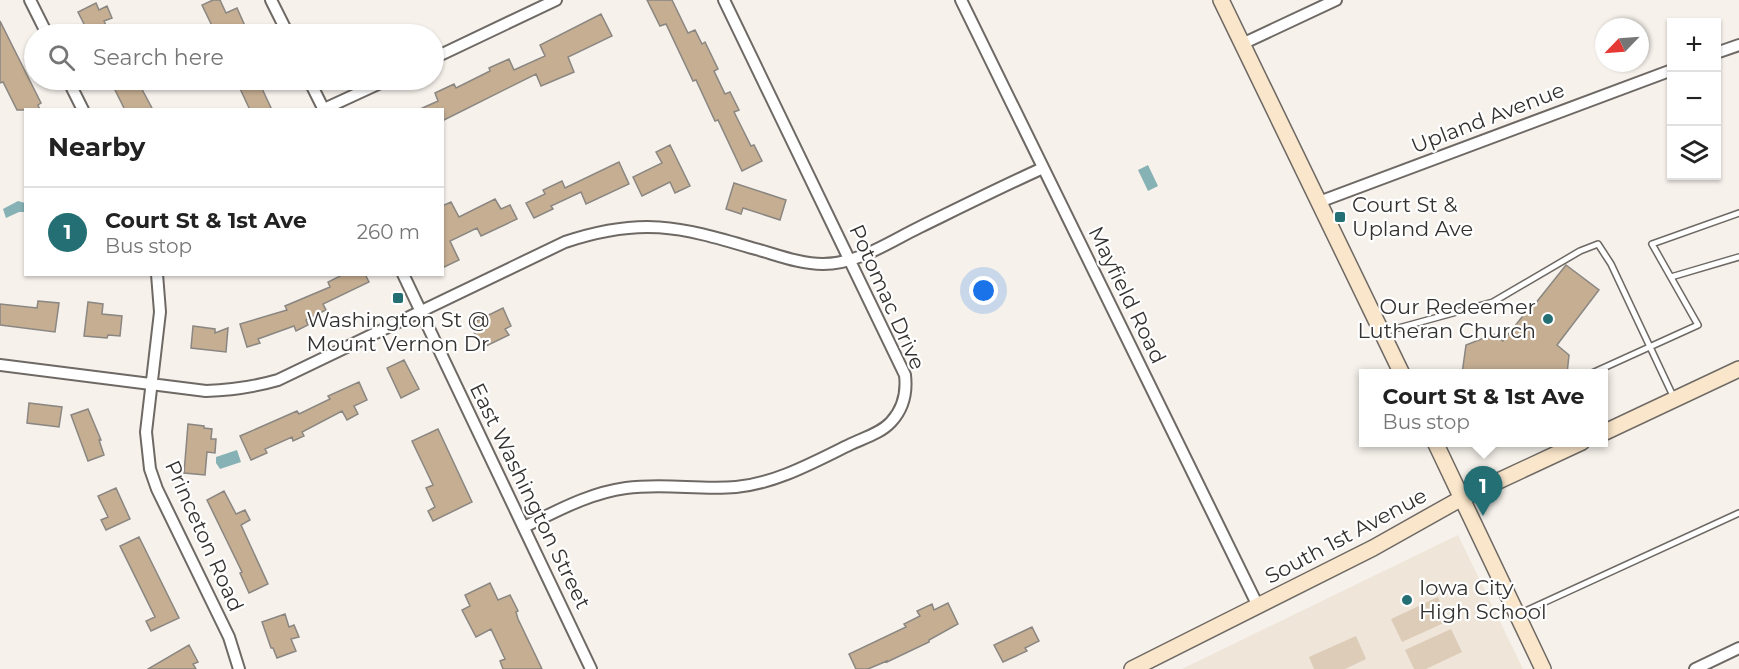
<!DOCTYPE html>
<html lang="en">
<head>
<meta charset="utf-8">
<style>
  :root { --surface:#fff; --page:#f6f6f6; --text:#222; --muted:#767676; --line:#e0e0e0; --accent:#246f74 }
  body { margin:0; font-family:Montserrat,sans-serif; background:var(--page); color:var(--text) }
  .controls { position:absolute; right:18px; top:18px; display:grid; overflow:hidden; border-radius:0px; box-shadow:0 2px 4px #0004 }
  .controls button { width:54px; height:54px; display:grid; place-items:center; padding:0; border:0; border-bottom:2px solid var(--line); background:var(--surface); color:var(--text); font:30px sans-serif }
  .compass { position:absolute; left:1595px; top:18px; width:54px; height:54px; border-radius:50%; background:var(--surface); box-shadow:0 2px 4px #0004; rotate:245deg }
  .you { position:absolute; left:984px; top:291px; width:21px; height:21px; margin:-15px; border:4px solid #fff; border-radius:50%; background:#1a73e8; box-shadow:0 0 0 9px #1a73e833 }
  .badge { display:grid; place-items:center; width:39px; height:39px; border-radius:50%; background:var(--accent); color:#fff; font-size:20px; font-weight:700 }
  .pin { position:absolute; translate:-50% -50px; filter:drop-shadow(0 2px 3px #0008) }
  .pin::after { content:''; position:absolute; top:32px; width:21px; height:18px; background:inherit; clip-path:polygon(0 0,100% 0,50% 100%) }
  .popup { position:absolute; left:1359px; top:369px; width:249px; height:78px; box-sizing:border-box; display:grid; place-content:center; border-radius:0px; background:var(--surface); filter:drop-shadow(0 2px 4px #0005); font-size:20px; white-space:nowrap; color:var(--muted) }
  .popup b { font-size:22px; color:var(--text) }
  .popup::after { content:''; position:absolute; left:50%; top:100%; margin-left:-12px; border:12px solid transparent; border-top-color:var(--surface) }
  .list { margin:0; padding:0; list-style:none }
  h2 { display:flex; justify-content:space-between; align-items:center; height:78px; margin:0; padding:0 24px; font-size:26px }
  h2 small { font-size:20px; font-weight:400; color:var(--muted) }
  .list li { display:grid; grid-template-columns:39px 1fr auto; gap:18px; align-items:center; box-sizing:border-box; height:90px; padding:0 24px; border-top:2px solid var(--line) }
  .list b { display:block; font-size:22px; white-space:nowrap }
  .list p { margin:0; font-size:20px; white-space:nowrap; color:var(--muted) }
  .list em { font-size:20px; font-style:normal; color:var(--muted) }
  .icon { flex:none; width:33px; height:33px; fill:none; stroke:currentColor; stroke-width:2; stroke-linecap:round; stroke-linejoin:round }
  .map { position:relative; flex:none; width:1739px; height:669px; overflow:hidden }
  .search { position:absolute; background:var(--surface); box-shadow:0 2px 4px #0004; left:24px; top:24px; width:420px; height:66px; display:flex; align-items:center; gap:15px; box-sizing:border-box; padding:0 21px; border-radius:33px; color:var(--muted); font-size:22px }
  .panel { position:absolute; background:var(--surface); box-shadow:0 2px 4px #0004; left:24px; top:108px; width:420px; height:168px; border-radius:0px }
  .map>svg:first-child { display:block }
  .built { fill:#efe5d9 }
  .grass { fill:#dcccb8 }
  .water { fill:#87b2b5 }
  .building { fill:#c5ae92; stroke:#8a8681; stroke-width:1.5 }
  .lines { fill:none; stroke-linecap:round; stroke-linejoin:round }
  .lane-casing { stroke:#6e6964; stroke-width:8 }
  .street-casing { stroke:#6e6964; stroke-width:14 }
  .secondary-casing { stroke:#6e6964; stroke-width:18 }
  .lane { stroke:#fff; stroke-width:5 }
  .street { stroke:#fff; stroke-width:10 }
  .secondary { stroke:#fae6ca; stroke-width:15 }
  .poi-dot { fill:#246f74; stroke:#fff; stroke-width:2 }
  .labels { text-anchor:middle; stroke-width:4.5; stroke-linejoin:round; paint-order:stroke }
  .street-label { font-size:21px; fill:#343230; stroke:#fff }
  .poi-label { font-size:21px; fill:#343230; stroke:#fff; text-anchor:start }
</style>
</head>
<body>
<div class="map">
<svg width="1739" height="669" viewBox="0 0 1739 669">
  <rect width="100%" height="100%" fill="#f6f1eb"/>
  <path class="built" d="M1458,535L1523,669H1182Z"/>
  <path class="grass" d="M1438,597L1448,621L1402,642L1391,619Z
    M1451,629L1462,652L1426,669H1414L1405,650Z
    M1356,636L1366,659L1345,669H1314L1309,657Z"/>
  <path class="water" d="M1148,165L1158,186L1148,191L1138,170Z
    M18,201L25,203L24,212H19L6,218L3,209Z
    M237,450L241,462L220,469L216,463V457Z"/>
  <path class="building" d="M213,0H220L226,13L237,8L246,28L232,34H216L202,5Z
    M647,0H672L688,33L695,30L702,44L705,42L718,69L714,71L725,94L730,92L739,110L734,112L751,146L754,145L762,161L742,171L718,120L715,121L696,80L693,81L666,24L660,26Z
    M96,3L99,10L107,6L112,18L104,21L110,34H89L78,12Z
    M601,14L612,36L568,57L574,72L541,86L536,74L442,121V110H418L438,101L435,93L454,84L456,88L490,71L489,68L509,59L514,70L545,56L540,45Z
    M0,21L41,103L38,105L40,110H17L3,82L0,83Z
    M110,80H137L153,110H125Z
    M236,80H258L272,110H250Z
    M670,145L690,186L675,193L670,182L642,196L633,177L662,163L656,152Z
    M619,162L629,184L586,204L581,192L551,206L553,209L534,218L526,203L545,194L543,190L562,181L565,188Z
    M734,183L786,200L780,220L743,208L741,214L726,209Z
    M495,199L501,209L510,205L517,219L481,236L477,228L450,241L459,260L442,268V206L451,202L459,217Z
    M1566,265L1599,290L1557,345L1569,355L1567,374H1462L1466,345L1494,334L1503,341L1533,303L1535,304Z
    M344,274H365L369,282L323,304L326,310L306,320L308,325L296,331L294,326L258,339L260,343L247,347L240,324L287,310L285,306L330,287L328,282Z
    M38,301L59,303L55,332L0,325V304L37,308Z
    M88,302L103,304L102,314L122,316L120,336L108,335L107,338L84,336Z
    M503,308L511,326L505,329L509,335L482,348L470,324Z
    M193,326L215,329V333L228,328L226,352L191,348Z
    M404,360L419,389L401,398L387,368Z
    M359,382L367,400L354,406L358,414L347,420L342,411L302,432L304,436L293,441L292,437L265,449L267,453L251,460L240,436L297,411L299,414L330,399L328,396Z
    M29,403L62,407L59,427L27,423Z
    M88,409L101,440H99L104,455L88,461L71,415Z
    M188,424L204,426V428L212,429L211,439H216L215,453L207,452L205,475L184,473Z
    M438,429L472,502L433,521L428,511L435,507L426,488L433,485L412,441Z
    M116,488L130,519L106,530L101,520L108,517L98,496Z
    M224,491L236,514L245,510L250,520L241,525L268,584L249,593L240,573L242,572L207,500Z
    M139,537L179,618L151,631L146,621L155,617L120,546Z
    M490,583L498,600L510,595L518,611L516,612L518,619L542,669H503L500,661L505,659L491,629L476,637L462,610L470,606L465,595Z
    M948,603L958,624L929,640V642L887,662V661L868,669H856L849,654L906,627L904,624L920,616L917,611L932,604L934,610Z
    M285,614L289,627L294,625L299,637L291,639L296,651L277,658L273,648H271L262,622Z
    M1032,627L1039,641L1025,648L1027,651L1003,662L994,645Z
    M189,645L198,662L193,664L196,669H148Z"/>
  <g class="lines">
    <defs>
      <path id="lane" d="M1671,277L1739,257
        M1384,332L1493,302L1580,251L1598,244L1611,264L1674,398
        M1590,374L1698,325L1652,244L1739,213
        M1519,614L1739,513"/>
      <path id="street" d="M30,0L47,34
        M271,0L288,34
        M961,0L1258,606
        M1242,44L1336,0
        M1716,53L1739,45
        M434,58L556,0
        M68,80L83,110
        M309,80L324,110
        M324,109L387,80
        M1319,202L1672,70
        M157,274L160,312L146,432L150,469L157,489L229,637L239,669
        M403,274L591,669
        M0,365L206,391C232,390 254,387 278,380L565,242C640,217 679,226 752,248C775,254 799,264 823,264C858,264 889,242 920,227C961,207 1001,187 1043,168
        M524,527C557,511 589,493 626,488C663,483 699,490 736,487C777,483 814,462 851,444C864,438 881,433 891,422C903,409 907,392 905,375L724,0
        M1695,669L1739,648"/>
      <path id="secondary" d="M1221,0L1402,374
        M1603,433L1739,369
        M1435,442L1543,669
        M1132,669L1373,548L1462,498L1582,442"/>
    </defs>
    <use href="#lane" class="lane-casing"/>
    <use href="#street" class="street-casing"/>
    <use href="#secondary" class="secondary-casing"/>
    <use href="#lane" class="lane"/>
    <use href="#street" class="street"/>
    <use href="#secondary" class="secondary"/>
  </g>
  <g class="poi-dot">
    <rect x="1334" y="211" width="12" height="12" rx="3"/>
    <rect x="392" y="292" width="12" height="12" rx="3"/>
    <circle cx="1548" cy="319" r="6"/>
    <circle cx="1407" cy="600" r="6"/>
  </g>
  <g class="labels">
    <g class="street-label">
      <text transform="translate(1488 118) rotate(-21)" y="7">Upland Avenue</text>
      <text transform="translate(1127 295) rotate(64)" y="7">Mayfield Road</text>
      <text transform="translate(887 297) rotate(66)" y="7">Potomac Drive</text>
      <text transform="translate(530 496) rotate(64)" y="7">East Washington Street</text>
      <text transform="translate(204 536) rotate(66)" y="7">Princeton Road</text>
      <text transform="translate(1346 536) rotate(-28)" y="7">South 1st Avenue</text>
    </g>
    <g class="poi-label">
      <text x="1352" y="212">Court St &amp;<tspan x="1352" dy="24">Upland Ave</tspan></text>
      <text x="1536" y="314" text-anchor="end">Our Redeemer<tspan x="1536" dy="24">Lutheran Church</tspan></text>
      <text x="398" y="327" text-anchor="middle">Washington St @<tspan x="398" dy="24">Mount Vernon Dr</tspan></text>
      <text x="1419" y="595">Iowa City<tspan x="1419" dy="24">High School</tspan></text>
    </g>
  </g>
</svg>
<div class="controls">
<button>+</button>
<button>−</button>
<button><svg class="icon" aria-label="layers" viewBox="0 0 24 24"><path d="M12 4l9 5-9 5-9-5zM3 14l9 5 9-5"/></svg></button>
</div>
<svg class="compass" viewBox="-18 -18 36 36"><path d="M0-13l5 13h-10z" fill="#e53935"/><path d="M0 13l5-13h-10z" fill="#767676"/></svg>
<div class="you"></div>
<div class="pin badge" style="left:1483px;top:516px">1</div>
<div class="popup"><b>Court St &amp; 1st Ave</b>Bus stop</div>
<div class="search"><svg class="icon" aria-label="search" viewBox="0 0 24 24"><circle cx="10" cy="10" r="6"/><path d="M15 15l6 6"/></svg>Search here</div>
<section class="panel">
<h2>Nearby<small></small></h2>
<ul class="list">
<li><span class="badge">1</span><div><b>Court St &amp; 1st Ave</b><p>Bus stop</p></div><em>260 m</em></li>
</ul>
</section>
</div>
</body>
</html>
